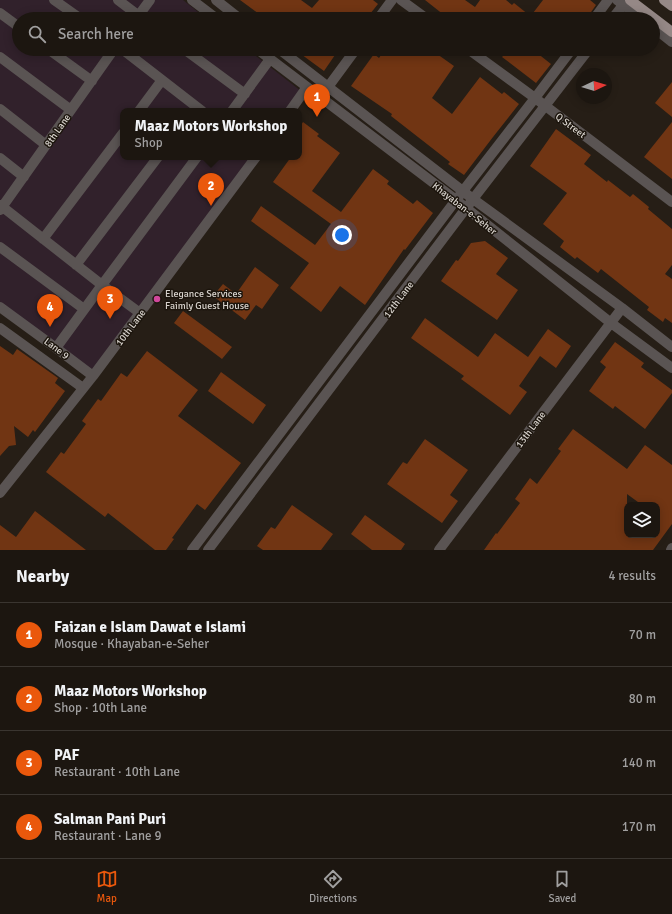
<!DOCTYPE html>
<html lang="en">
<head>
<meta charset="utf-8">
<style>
  :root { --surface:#1c1610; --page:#29231e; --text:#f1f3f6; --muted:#a09f9f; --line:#3a3530; --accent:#ea580c }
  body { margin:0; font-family:Signika,sans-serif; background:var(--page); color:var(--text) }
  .controls { position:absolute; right:12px; bottom:12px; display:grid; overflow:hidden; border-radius:8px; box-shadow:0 2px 10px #0003 }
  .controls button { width:36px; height:36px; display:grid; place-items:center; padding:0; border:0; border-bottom:1px solid var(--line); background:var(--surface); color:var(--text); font:20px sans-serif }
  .compass { position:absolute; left:576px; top:68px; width:36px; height:36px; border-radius:50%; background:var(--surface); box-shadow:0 2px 10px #0003; rotate:86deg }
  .you { position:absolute; left:342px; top:235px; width:14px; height:14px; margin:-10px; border:3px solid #fff; border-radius:50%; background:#1a73e8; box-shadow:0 0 0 6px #1a73e833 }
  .badge { display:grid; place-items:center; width:26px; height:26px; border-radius:50%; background:var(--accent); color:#fff; font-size:13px; font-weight:700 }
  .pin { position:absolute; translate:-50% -33px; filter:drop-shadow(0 1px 2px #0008) }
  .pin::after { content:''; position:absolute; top:21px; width:14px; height:12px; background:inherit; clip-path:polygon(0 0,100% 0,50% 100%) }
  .popup { position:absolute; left:120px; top:108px; width:182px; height:52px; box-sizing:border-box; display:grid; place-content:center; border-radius:8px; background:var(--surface); filter:drop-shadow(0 1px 3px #0005); font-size:13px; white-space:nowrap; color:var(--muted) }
  .popup b { font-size:15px; color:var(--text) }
  .popup::after { content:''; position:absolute; left:50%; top:100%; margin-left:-8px; border:8px solid transparent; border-top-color:var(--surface) }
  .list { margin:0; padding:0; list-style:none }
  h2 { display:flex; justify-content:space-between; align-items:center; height:52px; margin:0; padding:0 16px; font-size:17px }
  h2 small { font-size:13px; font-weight:400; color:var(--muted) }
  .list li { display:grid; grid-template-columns:26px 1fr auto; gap:12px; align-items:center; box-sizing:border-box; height:64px; padding:0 16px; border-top:1px solid var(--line) }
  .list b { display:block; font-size:15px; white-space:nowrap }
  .list p { margin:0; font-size:13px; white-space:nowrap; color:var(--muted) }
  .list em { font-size:13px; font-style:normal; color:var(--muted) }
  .icon { flex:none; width:22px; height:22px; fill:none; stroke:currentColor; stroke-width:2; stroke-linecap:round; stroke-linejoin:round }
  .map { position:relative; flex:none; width:672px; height:550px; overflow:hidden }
  .search { position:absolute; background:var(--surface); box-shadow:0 2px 10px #0003; left:12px; right:12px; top:12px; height:44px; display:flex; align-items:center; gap:10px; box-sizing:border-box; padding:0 14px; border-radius:22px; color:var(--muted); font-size:15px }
  .sheet { height:308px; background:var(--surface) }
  nav { display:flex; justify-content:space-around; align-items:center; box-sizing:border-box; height:56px; border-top:1px solid var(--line); background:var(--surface); font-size:11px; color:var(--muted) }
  nav a { display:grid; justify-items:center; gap:2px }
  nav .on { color:var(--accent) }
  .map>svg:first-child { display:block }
  .commercial { fill:#31212b }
  .building { fill:#713513; fill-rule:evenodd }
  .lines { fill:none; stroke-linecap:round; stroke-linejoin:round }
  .minor { stroke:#5a5453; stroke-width:10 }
  .major { stroke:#958886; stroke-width:10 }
  .hotel-dot { fill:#d1479c; stroke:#1c150d; stroke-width:1.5 }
  .labels { text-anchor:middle; stroke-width:3; stroke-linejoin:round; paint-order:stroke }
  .street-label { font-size:10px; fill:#d8d3cd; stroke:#1c150d }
  .poi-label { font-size:10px; fill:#d8d3cd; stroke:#1c150d; text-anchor:start }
</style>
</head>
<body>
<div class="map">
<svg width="672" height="550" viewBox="0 0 672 550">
  <rect width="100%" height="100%" fill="#261e16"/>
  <path class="commercial" d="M0,0H183L207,19H19V49H247L301,91L286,111H123V157H252L91,373L0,303Z"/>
  <path class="building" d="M240,0H301L312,8L319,0H373L378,4L366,19H266Z
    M425,0H465L475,7L480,0H506L512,5L514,3L534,19H449Z
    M543,0H590L596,5L589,15L588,19H540L533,13Z
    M294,49H327L335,55L324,71Z
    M385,49H430L454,66L432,98L452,114L480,77L502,94L504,92L519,104L493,137L464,175L448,164L450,162L391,116L392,114L351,86L374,54L379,58Z
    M497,49H532L551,64L536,83L502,57L504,55Z
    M672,82V117L655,103Z
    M303,122L319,134L317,136L340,153L312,191L341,212L373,169L389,181L387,184L413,204L417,200L433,213L405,250L404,249L365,305L340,286L321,312L290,288L309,263L251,221L261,206L315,245L331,224L273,182L291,157H299V128Z
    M672,122V179L644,157Z
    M556,129L591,155L584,164L607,182L608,180L630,197L633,194L649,207L648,209L672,229V265L665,274L672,279V323L665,318L663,322L647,310L649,307L601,269L598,273L577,257L575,259L560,247L564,241L543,224L567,193L530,166Z
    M485,241L508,258L496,274L518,290L497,320L441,281L456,260L458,261L471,243Z
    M255,267L279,285L262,309L256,305L245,320L213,296L223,284L236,294Z
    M183,311L232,347L222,359L174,323Z
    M425,318L478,357L495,333L528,357L548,329L571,346L556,368L540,356L519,386L527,392L510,415L461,379L464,376L411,338Z
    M615,342L644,363L641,367L672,390V393L645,429L615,406L613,409L589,391L606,367L600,362Z
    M0,346L13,355L17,349L58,378L55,383L65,391L35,432L33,430L28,437L14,426L16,445L9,446L0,456Z
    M147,351L198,390L178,416L241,463L205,510L197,504L172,538L174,539L166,550H155L108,513L105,517L46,472L61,452L64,454L86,424L82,421L98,399L101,401L121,373L127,377Z
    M221,372L266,405L253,424L208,391Z
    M573,429L627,469L645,445L672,465V524L653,550H484L496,533L497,534L520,503L515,499L530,478L537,484L561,451L558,449ZM627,494L642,505H657V535H627Z
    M425,439L468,470L450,495L458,501L442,523L387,484L403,462L407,464Z
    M292,505L333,534L321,550H263L257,546L271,527L275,529Z
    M35,511L86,550H0V525L16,537Z
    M365,515L405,544L401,550H372L351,534Z"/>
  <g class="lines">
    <path class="minor" d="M54,0L81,19
      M118,0L143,19
      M192,0L217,19
      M216,0L240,19
      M401,0L427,19
      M617,0L642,19
      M0,13L19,27
      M136,19L150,0
      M378,19L392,0
      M594,19L608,0
      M612,19L627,0
      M653,27L672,42
      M48,49L92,81
      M122,49L202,111
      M184,49L245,94
      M257,49L456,200L611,323L672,368
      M279,49L473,199L622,308L672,347
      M468,49L535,98L672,202
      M0,57L71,110
      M328,87L356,49
      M0,109L46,145
      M139,111L162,80
      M232,111L270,59
      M290,111L307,87
      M0,158L24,177
      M0,205L102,285L140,313
      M0,210L114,49
      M43,239L123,133
      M0,247L84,309
      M76,265L158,157
      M0,307L56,348L93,376
      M0,328L83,388
      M56,348L102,285L197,157
      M0,493L93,376L256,157
      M192,550L456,200L535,98L572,49
      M208,550L473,199L589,49
      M439,550L622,308
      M671,550L672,548"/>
    <path class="major" d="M630,0L672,32
      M664,0L672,6"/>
  </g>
  <circle class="hotel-dot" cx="157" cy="299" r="4"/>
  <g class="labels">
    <g class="street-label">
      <text transform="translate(571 125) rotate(37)" y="4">Q Street</text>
      <text transform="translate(57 130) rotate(-55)" y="4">8th Lane</text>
      <text transform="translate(465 208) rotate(38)" y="4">Khayaban-e-Seher</text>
      <text transform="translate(398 299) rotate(-53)" y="4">12th Lane</text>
      <text transform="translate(130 327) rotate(-53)" y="4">10th Lane</text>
      <text transform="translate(57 348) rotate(37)" y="4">Lane 9</text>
      <text transform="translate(530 429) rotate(-53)" y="4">13th Lane</text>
    </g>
    <g class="poi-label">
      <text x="165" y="297">Elegance Services<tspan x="165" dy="12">Faimly Guest House</tspan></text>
    </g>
  </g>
</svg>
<div class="controls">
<button><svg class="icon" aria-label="layers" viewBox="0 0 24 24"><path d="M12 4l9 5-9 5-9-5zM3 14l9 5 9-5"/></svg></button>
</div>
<svg class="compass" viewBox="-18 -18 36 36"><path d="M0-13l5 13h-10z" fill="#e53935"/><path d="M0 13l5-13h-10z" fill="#a09f9f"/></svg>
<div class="you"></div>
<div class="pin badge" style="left:317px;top:117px">1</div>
<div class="pin badge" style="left:211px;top:206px">2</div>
<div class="popup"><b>Maaz Motors Workshop</b>Shop</div>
<div class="pin badge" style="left:110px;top:319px">3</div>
<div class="pin badge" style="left:50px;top:327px">4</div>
<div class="search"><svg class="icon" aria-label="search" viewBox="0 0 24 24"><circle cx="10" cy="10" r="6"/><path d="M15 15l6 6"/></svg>Search here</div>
</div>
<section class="sheet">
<h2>Nearby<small>4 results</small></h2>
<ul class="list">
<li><span class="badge">1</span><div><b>Faizan e Islam Dawat e Islami</b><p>Mosque · Khayaban-e-Seher</p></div><em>70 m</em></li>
<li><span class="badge">2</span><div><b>Maaz Motors Workshop</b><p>Shop · 10th Lane</p></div><em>80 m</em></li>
<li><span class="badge">3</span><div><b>PAF</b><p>Restaurant · 10th Lane</p></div><em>140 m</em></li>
<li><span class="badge">4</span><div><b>Salman Pani Puri</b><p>Restaurant · Lane 9</p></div><em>170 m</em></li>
</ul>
</section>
<nav>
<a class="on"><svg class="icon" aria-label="map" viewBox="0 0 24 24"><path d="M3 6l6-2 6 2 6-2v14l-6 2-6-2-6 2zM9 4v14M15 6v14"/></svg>Map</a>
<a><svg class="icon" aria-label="directions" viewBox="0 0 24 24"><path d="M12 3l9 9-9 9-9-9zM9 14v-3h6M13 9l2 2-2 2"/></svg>Directions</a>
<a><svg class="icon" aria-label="saved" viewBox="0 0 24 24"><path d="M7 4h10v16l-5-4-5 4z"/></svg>Saved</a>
</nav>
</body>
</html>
